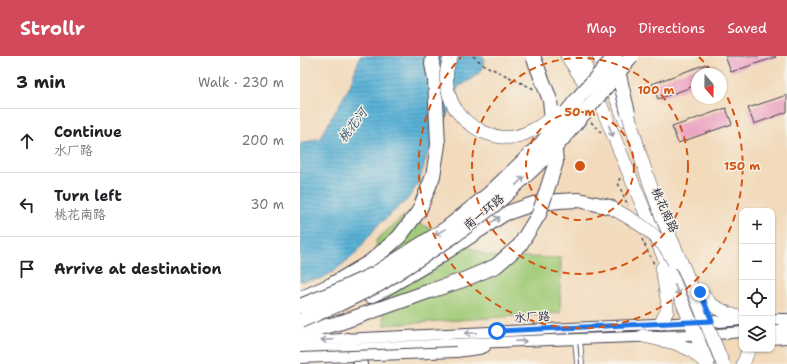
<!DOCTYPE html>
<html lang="en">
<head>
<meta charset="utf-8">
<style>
  :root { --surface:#fff; --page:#f6f6f6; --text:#202124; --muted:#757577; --line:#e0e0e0; --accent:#d1495b }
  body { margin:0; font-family:"Shantell Sans","LXGW WenKai TC",sans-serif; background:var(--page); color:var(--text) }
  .controls { position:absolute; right:12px; bottom:12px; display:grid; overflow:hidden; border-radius:8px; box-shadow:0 1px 3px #0004 }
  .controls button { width:36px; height:36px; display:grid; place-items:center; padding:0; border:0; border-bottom:1px solid var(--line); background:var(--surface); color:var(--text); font:20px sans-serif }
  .compass { position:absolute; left:391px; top:12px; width:36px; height:36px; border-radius:50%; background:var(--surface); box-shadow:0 1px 3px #0004; rotate:160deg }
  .stop { position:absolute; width:12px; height:12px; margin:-9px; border:3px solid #1a73e8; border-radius:50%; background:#fff }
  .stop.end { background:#1a73e8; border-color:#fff; box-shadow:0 1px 4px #0008 }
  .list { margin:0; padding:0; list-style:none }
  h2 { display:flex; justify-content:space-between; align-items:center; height:52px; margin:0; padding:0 16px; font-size:17px }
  h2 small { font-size:13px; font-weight:400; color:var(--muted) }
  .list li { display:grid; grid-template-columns:26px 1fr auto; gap:12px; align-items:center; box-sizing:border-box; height:64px; padding:0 16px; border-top:1px solid var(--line) }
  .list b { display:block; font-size:15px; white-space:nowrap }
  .list p { margin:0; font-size:13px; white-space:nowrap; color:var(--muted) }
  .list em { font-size:13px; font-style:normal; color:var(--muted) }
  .icon { flex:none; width:22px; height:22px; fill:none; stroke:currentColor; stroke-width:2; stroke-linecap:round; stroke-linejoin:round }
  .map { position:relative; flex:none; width:487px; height:308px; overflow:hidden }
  header { display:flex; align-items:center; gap:24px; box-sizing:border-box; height:56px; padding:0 20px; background:var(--accent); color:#fff }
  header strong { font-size:19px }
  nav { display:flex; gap:22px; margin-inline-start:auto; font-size:14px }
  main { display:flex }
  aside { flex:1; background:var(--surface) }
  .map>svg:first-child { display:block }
  .grass { fill:#9fc975; stroke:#607658 }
  .water { fill:url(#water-rules); stroke:#3e6a89 }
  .building { fill:#eca4c3 }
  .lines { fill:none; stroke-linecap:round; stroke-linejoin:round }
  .service-casing { stroke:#413e4e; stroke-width:5.5 }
  .minor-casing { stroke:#413e4e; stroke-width:10 }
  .tertiary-casing { stroke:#413e4e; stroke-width:12 }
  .secondary-casing { stroke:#413e4e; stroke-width:14 }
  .primary-casing { stroke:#413e4e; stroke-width:14 }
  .trunk-casing { stroke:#413e4e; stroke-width:16 }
  .path { stroke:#413e4e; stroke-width:1.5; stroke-dasharray:3 3; stroke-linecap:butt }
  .service { stroke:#fff; stroke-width:4 }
  .minor { stroke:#fff; stroke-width:8 }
  .tertiary { stroke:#fff; stroke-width:10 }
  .secondary { stroke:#fff; stroke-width:12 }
  .primary { stroke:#fff; stroke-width:13 }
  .trunk { stroke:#fff; stroke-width:14 }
  .tertiary-bridge-casing { stroke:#413e4e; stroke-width:12; stroke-linecap:butt }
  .primary-bridge-casing { stroke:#413e4e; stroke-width:14; stroke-linecap:butt }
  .trunk-bridge-casing { stroke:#413e4e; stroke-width:16; stroke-linecap:butt }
  .tertiary-bridge { stroke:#fff; stroke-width:10 }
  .primary-bridge { stroke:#fff; stroke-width:13 }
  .trunk-bridge { stroke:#fff; stroke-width:14 }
  .oneway { stroke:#9c9ca7 }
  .route { stroke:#1a73e8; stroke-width:5 }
  .ring { fill:none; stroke:#d45411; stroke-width:2; stroke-dasharray:7 5 }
  .labels { text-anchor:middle; stroke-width:3; stroke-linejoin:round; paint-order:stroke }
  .street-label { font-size:12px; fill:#22223b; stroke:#f7f3e8 }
  .water-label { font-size:13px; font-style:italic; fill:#365472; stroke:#f7f3e8 }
  .centre { fill:#d45411; stroke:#f7f3e8; stroke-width:2 }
  .ring-label { font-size:12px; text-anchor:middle; font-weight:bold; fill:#d45411; stroke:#f7f3e8; stroke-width:3; stroke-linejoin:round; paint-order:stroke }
</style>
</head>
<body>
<header>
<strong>Strollr</strong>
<nav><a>Map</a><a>Directions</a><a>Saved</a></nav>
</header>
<main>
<aside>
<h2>3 min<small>Walk · 230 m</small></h2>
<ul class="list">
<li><svg class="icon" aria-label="ahead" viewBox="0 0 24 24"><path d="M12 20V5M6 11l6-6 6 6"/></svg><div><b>Continue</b><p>水厂路</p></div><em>200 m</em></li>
<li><svg class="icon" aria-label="left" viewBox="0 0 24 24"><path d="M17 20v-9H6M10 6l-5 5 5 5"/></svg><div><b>Turn left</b><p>桃花南路</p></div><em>30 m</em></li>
<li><svg class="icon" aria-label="arrive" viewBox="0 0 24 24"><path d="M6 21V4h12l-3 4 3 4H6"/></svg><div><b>Arrive at destination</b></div></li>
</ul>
</aside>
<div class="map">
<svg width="487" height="308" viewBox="0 0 487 308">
  <defs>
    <pattern id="water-rules" width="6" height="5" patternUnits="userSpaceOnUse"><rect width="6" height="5" fill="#5ab2d7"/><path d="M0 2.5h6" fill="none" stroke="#4a90b0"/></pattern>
  </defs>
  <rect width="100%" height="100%" fill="#f7f3e8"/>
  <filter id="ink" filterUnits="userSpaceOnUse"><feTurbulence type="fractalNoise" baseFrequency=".025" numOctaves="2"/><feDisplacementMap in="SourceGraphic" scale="8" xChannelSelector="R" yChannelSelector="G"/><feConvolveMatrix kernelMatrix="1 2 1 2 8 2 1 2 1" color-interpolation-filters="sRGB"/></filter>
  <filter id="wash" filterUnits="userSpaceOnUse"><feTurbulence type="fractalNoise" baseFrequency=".012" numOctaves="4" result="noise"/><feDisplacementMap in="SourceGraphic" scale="16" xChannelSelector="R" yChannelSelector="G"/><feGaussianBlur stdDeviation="0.9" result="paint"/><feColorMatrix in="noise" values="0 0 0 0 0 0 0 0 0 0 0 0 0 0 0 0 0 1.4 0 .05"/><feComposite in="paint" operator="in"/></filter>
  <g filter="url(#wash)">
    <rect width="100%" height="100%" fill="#f2dabb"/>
    <path class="grass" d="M104,160L188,200L261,202L260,257L85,269L76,184Z"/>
    <path class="water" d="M60,0H183L184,2L182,14L172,23L158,31L145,65L127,100L119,126L108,143L77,170L55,198L33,216L20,223L6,225H0V88L20,82L50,30Z"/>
    <g id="blocks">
      <path class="building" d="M425,0H475L476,1L431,16Z
        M406,8L409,18H397V29L358,43L352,28Z
        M487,39V56L454,68L448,52Z
        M426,52L432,68L378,87L372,71Z"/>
    </g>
  </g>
  <g filter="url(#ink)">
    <use href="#blocks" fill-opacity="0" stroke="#413e4e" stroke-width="1"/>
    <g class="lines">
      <defs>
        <path id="service" d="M275,283L277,308
          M280,283L282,308"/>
        <path id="minor" d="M472,284L487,283"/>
        <path id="tertiary" d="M472,263H487
          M0,285L395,266L416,265L420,266L442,264
          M0,295L198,286L417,278L442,276
          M156,296L179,293L185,291"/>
        <path id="secondary" d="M47,283L61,308"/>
        <path id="primary" d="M267,0L288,32
          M281,0L302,52L408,308
          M299,0L325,64
          M400,236L412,249L429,258L442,262
          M361,267L367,255V243L362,212
          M472,277L487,273
          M343,280L375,287L391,294L406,307
          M443,308L449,293"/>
        <path id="trunk" d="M70,240L83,234L134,204L204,158L233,148L259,145L279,144L310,151
          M0,243L31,229L70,206L99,181L119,155L133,120L138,89L135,24L132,8L133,0
          M0,277L42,266L130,235"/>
      </defs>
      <use href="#service" class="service-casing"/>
      <use href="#minor" class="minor-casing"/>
      <use href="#tertiary" class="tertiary-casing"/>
      <use href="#secondary" class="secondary-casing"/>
      <use href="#primary" class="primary-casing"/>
      <use href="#trunk" class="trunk-casing"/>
      <path class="path" d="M173,0L184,9L234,33
        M291,66L301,76
        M320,122L318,127L328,150
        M342,183L348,196L354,208"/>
      <use href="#service" class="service"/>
      <use href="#minor" class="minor"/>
      <use href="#tertiary" class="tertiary"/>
      <use href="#secondary" class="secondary"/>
      <use href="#primary" class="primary"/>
      <use href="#trunk" class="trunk"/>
      <defs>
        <path id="tertiary-bridge" d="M0,302L156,296"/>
        <path id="primary-bridge" d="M151,0C142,19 147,45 161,60C166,67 176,72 183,76C191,79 204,83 213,81C230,78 245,67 258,57
          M328,57L342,105L361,159L391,229L423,308
          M310,151C330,162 349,172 364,190C368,195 371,201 374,206"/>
        <path id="trunk-bridge" d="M317,11L328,57
          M130,235L163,224L196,210L220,189L239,158L256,106L250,44L233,0
          M0,250L35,236L76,217L147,172L190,137L242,87L279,41L315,0
          M0,265L39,248L80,228L154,180L197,147L254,93L332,0"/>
      </defs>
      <use href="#tertiary-bridge" class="tertiary-bridge-casing"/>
      <use href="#primary-bridge" class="primary-bridge-casing"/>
      <use href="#trunk-bridge" class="trunk-bridge-casing"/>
      <use href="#tertiary-bridge" class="tertiary-bridge"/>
      <use href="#primary-bridge" class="primary-bridge"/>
      <use href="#trunk-bridge" class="trunk-bridge"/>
    </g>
    <defs><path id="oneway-shaft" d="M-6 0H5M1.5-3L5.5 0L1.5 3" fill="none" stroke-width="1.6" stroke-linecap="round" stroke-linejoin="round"/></defs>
    <g class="oneway">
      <use href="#oneway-shaft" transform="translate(311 75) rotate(68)"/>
      <use href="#oneway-shaft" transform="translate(220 125) rotate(-44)"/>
      <use href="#oneway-shaft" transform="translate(195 164) rotate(-32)"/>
      <use href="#oneway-shaft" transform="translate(140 176) rotate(148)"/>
      <use href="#oneway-shaft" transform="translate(377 234) rotate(67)"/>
      <use href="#oneway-shaft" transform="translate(171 277) rotate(177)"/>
      <use href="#oneway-shaft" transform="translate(27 284) rotate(177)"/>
      <use href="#oneway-shaft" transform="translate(221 285) rotate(-2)"/>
    </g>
  </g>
  <g class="lines" filter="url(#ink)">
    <path class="route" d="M197,275L412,265L400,236"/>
  </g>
  <g class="ring">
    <circle cx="280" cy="110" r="54"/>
    <circle cx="280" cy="110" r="108"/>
    <path d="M399 1A162 162 0 0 1 413 17M422 31A162 162 0 1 1 161 1"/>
  </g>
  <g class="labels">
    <g class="street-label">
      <text transform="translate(365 154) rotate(66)" y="4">桃花南路</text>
      <text transform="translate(184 156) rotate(-39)" y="4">南一环路</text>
      <text transform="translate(232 261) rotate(-3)" y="4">水厂路</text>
    </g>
    <g class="water-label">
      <text transform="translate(52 69) rotate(-53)" y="5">桃花河</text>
    </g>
  </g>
  <circle cx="280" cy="110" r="6" class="centre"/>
  <g class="ring-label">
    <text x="356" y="38">100 m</text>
    <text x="280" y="60">50 m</text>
    <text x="442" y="114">150 m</text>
  </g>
</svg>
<div class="controls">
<button>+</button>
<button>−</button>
<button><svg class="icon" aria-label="locate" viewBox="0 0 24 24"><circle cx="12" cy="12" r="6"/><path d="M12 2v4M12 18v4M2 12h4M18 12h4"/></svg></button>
<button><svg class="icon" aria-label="layers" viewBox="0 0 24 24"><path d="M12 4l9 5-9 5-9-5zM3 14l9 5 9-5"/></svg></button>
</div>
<svg class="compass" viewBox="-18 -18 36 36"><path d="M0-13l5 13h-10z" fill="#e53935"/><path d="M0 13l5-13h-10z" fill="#757577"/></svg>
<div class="stop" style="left:197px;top:275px"></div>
<div class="stop end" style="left:400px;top:236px"></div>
</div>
</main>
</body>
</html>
